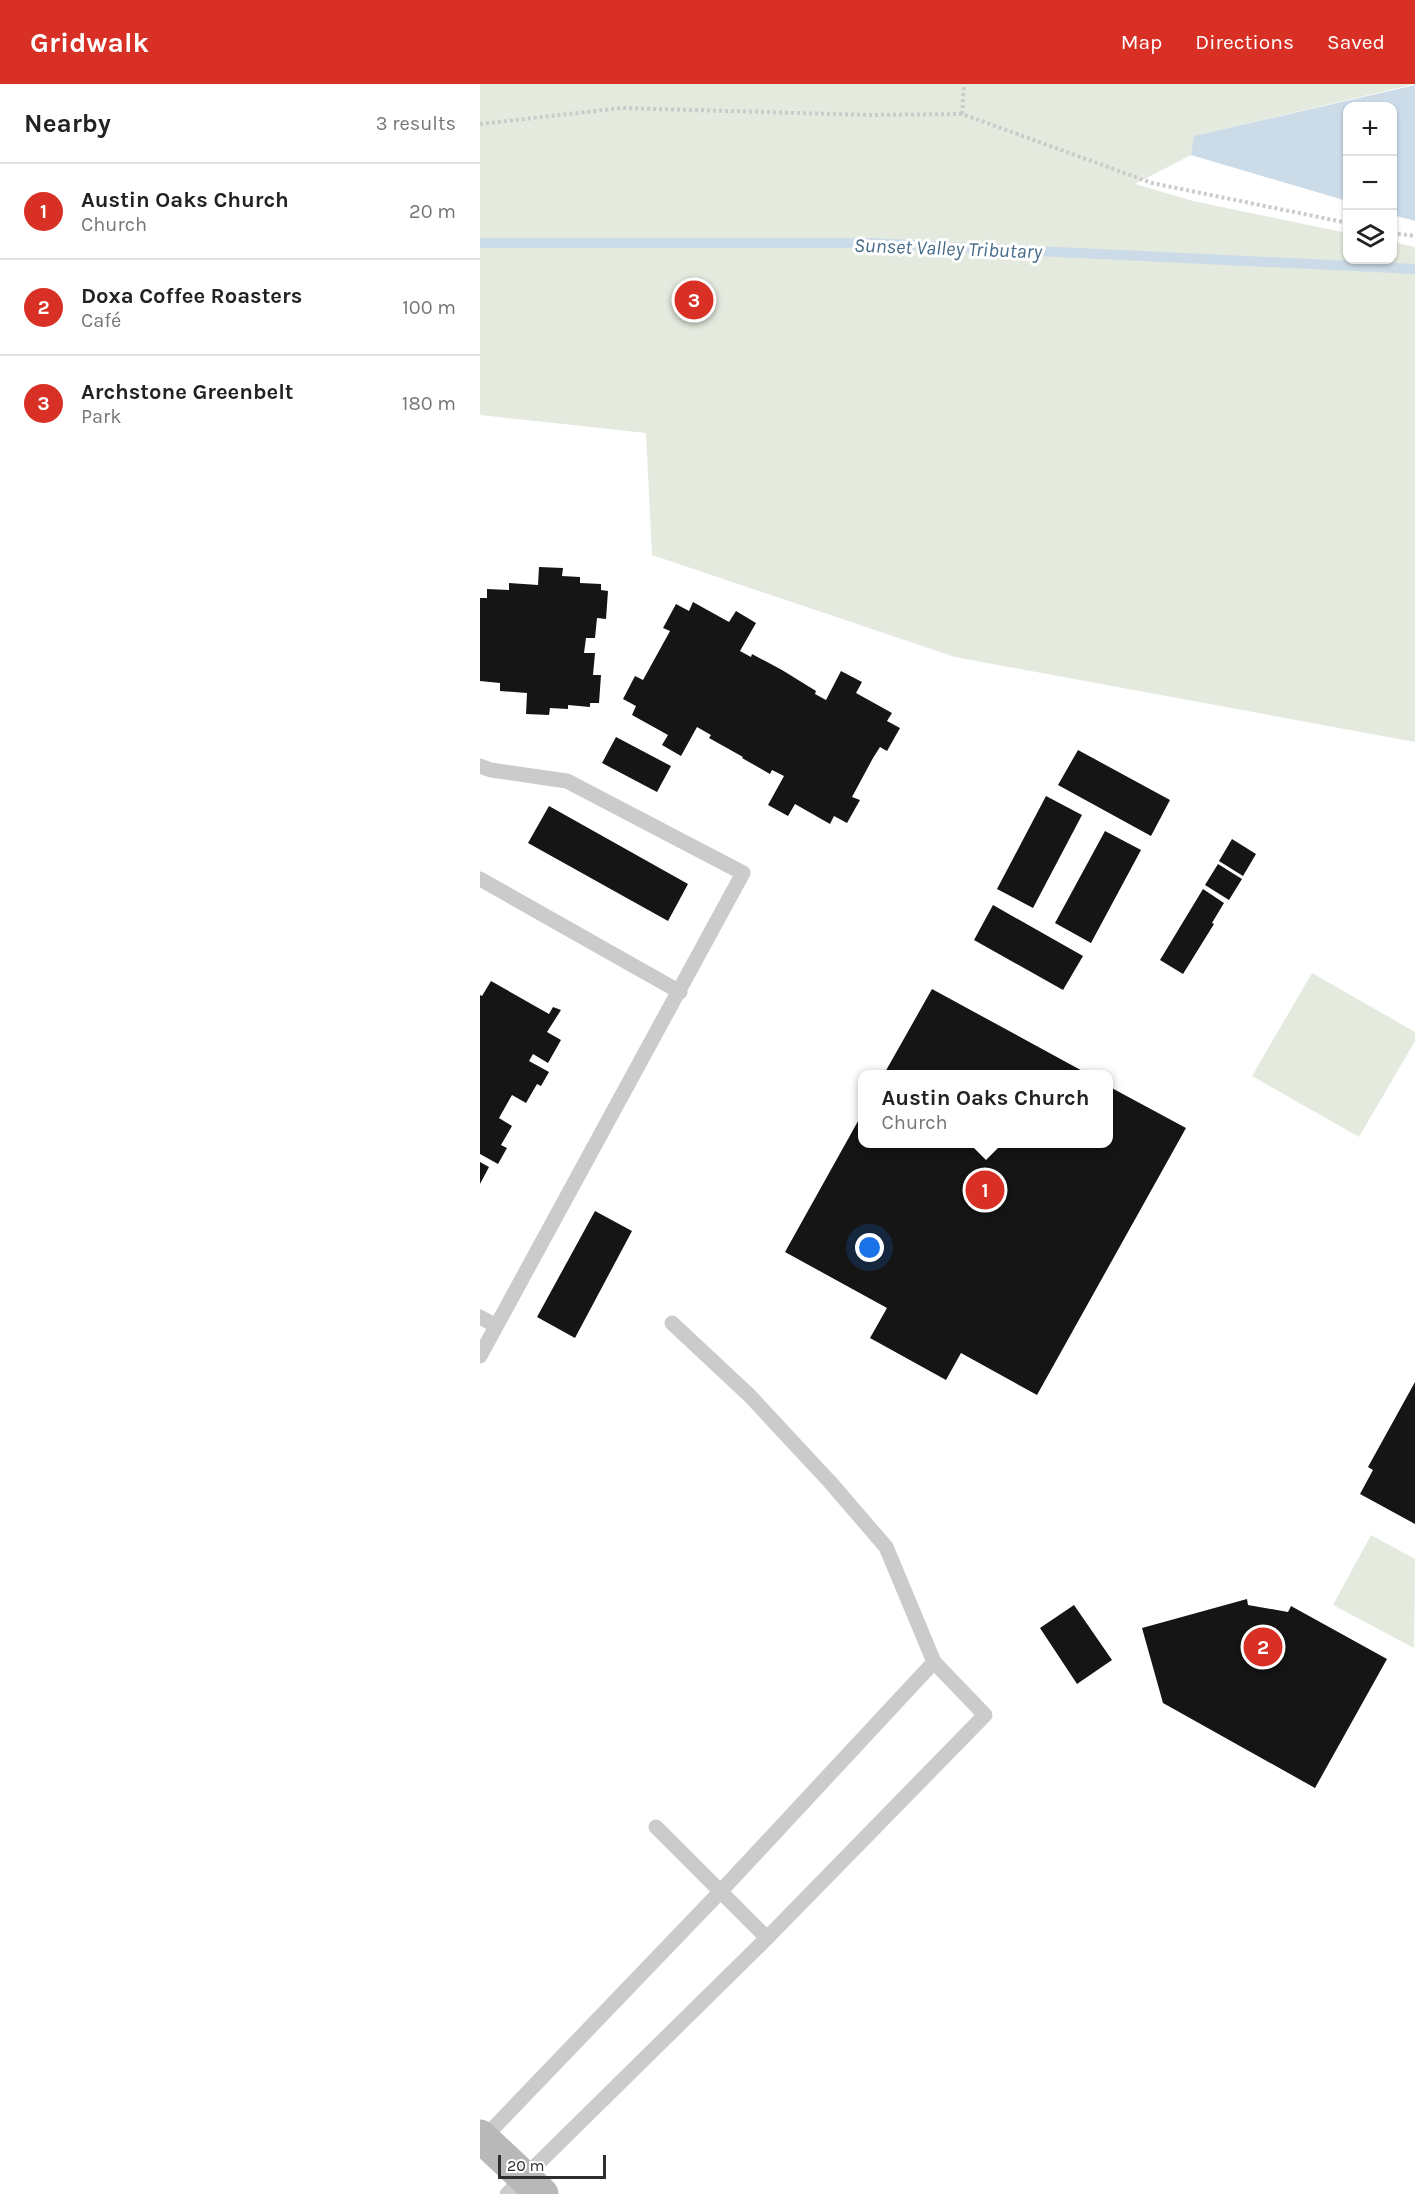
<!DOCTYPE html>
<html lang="en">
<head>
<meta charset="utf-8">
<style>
  :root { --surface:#fff; --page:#f2f2f2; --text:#222; --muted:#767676; --line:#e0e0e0; --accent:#d93025 }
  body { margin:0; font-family:Karla,sans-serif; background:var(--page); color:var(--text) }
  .controls { position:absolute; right:18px; top:18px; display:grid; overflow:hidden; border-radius:12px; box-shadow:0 2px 4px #0004 }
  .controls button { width:54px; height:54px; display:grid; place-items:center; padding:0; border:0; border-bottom:2px solid var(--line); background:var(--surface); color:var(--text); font:30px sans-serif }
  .scale { position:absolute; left:18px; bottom:15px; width:108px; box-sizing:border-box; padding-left:6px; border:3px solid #2e2e2e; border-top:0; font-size:16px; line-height:21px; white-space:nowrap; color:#2e2e2e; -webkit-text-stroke:4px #fff; paint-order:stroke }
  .you { position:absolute; left:390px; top:1164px; width:21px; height:21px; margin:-15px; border:4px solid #fff; border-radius:50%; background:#1a73e8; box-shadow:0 0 0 9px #1a73e833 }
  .badge { display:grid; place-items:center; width:39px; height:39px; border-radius:50%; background:var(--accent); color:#fff; font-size:20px; font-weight:700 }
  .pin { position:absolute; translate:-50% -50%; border:3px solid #fff; box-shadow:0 2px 6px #0006 }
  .popup { position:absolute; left:378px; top:986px; width:255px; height:78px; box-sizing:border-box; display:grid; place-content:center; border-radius:12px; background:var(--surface); filter:drop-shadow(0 2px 4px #0005); font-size:20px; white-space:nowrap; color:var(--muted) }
  .popup b { font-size:22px; color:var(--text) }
  .popup::after { content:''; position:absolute; left:50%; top:100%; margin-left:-12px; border:12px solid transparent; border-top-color:var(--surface) }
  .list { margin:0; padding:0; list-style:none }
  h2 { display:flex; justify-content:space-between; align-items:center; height:78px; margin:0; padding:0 24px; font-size:26px }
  h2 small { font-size:20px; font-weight:400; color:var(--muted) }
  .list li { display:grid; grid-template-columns:39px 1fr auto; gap:18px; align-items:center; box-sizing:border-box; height:96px; padding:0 24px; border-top:2px solid var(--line) }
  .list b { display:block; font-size:22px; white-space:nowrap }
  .list p { margin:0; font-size:20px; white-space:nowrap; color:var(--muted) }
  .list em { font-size:20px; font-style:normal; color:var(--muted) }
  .icon { flex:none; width:33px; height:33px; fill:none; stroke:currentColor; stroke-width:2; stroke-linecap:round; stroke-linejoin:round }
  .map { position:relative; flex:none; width:935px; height:2110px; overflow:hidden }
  header { display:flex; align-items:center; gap:36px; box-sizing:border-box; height:84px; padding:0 30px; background:var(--accent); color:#fff }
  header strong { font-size:28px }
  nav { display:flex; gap:33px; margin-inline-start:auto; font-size:21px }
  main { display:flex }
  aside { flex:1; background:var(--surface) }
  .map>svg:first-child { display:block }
  .green { fill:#e4eade }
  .water { fill:#ccdbe8 }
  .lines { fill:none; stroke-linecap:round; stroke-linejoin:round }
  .stream { stroke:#ccdbe8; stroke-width:10 }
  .building { fill:#151515 }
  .path { stroke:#cbcbcb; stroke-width:4; stroke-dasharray:3 3; stroke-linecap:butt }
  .lane { stroke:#cbcbcb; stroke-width:15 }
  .secondary { stroke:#b8b8b8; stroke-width:33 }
  .labels { text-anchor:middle; stroke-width:6; stroke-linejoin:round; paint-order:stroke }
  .water-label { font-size:20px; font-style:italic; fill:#466a87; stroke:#fff }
</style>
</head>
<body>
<header>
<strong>Gridwalk</strong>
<nav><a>Map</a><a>Directions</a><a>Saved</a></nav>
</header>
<main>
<aside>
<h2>Nearby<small>3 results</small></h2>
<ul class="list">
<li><span class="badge">1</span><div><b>Austin Oaks Church</b><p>Church</p></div><em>20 m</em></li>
<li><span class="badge">2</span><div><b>Doxa Coffee Roasters</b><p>Café</p></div><em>100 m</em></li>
<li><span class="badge">3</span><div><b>Archstone Greenbelt</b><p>Park</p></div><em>180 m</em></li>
</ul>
</aside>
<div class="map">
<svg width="935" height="2110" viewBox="0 0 935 2110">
  <rect width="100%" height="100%" fill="#fff"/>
  <path class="green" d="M0,0H935L715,52L711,71L655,100L713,117L867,149L868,176H912L913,158L935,163V658L475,573L172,471L166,349L0,331Z
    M832,889L935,948V957L879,1053L772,992Z
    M891,1451L935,1475L934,1564L853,1521Z"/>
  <path class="water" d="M935,1V137L913,131L912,22H868L867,117L711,71L714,52Z"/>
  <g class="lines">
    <path class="stream" d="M0,159H390L935,185"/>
  </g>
  <path class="building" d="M59,483L83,484L82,492L100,493V499L121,500V506L128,507L126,535L117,534L115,554H106L104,569H115L113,591H121L119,619H110V623L88,621V625L70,624L69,631L46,630L47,609L20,607V599L0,597V514H7V505L29,506V499L58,501Z
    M213,518L249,538L256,527L276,539L260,567L271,573L272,570L302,586L336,607L335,610L346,616L361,587L382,598L376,609L412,629L407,637L420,644L407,667L400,663L393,674L372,713L380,716L367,739L354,732L350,740L315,720L308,732L288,721L304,692L292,686L290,690L262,674L263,673L229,654L231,651L217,643L201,672L182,661L188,651L152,631L156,622L143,615L155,592L163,596L190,547L183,544L196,520L209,527Z
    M136,653L191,682L177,708L122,679Z
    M598,666L690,716L671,752L578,701Z
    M566,712L602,731L553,824L517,805Z
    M69,722L208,800L188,837L48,759Z
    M625,747L661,766L611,859L575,839Z
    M752,755L776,770L763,792L739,777Z
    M738,780L762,795L749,816L725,801Z
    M723,805L744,819L732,839L734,840L703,890L680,876Z
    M513,821L603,872L583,906L494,856Z
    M11,897L69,930L73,923L81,926L67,948L81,956L68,979L53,970L49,977L69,988L61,1002L57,1000L46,1019L32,1011L19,1034L32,1042L21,1061L27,1064L18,1080L0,1070V911L2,912Z
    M452,905L608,990H404Z
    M628,1002L706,1044L557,1311L481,1269L466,1296L390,1254L407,1224L305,1168L382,1030V1060H628Z
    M0,1078L9,1083L0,1100Z
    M115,1127L152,1147L95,1254L57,1233Z
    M935,1298V1440L880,1410L893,1386L888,1383Z
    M767,1515L768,1521L808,1528L811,1522L907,1575L835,1704L683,1619L662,1544Z
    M594,1521L632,1576L597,1600L560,1544Z"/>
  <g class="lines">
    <path class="path" d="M482,30L484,0
      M0,40L142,24L389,31L482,30L672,99L868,139
      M912,149L935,152"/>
    <path class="lane" d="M0,682L11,686L87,697L263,789L0,1272
      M0,795L200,908
      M0,1233L16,1242
      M176,1743L287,1854
      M1,2057L241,1807L454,1578
      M27,2110L287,1854L505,1631L454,1578L406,1463L350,1398L270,1312L192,1239"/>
    <path class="secondary" d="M0,2052L62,2110"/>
  </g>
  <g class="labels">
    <g class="water-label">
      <text transform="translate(468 164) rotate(2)" y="7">Sunset Valley Tributary</text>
    </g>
  </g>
</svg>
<div class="controls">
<button>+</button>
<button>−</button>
<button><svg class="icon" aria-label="layers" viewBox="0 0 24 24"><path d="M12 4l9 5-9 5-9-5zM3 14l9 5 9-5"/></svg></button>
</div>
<div class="scale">20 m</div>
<div class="you"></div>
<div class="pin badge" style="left:505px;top:1106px">1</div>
<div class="popup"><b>Austin Oaks Church</b>Church</div>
<div class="pin badge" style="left:783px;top:1563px">2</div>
<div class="pin badge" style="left:214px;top:216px">3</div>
</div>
</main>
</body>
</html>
